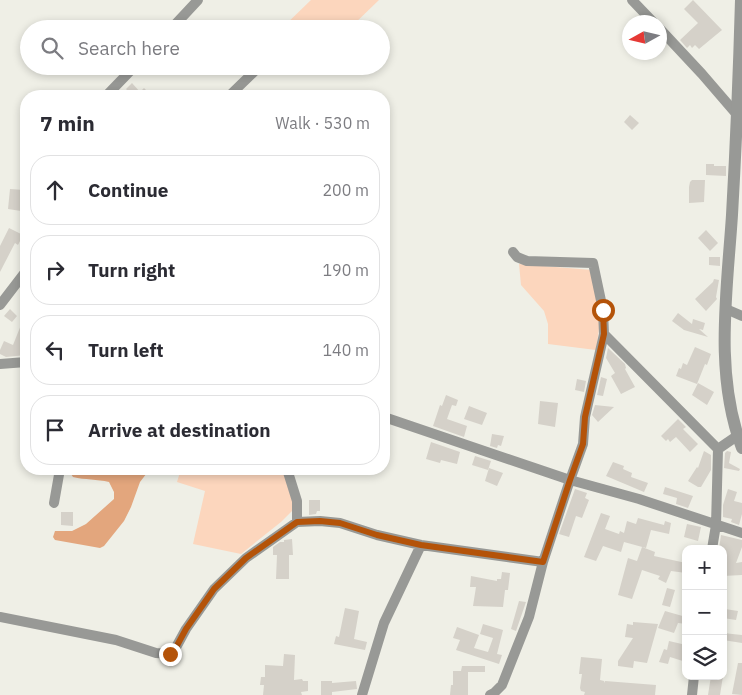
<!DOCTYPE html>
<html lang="en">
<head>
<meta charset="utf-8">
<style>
  :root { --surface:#fff; --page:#f2f2f3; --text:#2b2b33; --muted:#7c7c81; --line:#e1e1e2 }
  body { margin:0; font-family:"IBM Plex Sans",sans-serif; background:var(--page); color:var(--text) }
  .controls { position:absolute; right:15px; bottom:15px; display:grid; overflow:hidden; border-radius:10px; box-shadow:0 2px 8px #0003 }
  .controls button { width:45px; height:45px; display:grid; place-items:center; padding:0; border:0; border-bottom:1px solid var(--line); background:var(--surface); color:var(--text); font:25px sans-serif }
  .compass { position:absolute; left:622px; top:15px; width:45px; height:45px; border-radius:50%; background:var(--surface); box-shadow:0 2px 8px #0003; rotate:262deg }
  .stop { position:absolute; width:15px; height:15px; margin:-11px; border:4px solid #b45309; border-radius:50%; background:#fff }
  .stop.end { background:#b45309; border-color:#fff; box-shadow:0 1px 5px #0008 }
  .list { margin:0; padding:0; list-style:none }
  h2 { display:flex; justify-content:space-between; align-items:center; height:65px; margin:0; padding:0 20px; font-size:21px }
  h2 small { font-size:16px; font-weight:400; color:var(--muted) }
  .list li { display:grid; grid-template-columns:32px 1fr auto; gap:15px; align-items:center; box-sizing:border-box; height:70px; margin:0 10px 10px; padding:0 10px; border:1px solid var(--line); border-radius:20px }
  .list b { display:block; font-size:19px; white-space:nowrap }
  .list em { font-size:16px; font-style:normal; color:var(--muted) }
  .icon { flex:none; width:28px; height:28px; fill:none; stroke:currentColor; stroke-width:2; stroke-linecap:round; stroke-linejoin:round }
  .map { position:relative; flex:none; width:742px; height:695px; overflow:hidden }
  .search { position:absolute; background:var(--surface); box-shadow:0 2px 8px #0003; left:20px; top:20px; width:370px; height:55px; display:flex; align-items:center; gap:12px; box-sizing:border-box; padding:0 18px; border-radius:28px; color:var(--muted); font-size:19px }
  .panel { position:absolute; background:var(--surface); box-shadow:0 2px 8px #0003; left:20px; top:90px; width:370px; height:385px; border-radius:20px }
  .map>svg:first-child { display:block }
  .green { fill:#fcd6bd }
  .forest { fill:#e3a67d }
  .building { fill:#d5d1c9 }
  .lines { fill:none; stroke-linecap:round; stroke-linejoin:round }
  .minor { stroke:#989996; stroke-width:10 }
  .tertiary { stroke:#989996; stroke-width:12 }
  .route { stroke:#b45309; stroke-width:6 }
</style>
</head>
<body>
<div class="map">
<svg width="742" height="695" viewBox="0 0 742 695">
  <rect width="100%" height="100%" fill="#efefe6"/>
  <path class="green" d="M311,0H379L349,29H281Z
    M519,264L592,270L600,322L596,350L548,344V324L544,311L521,285Z
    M181,469H283L291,488L293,510L281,522L241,554L193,544L205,491L177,482Z"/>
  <path class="forest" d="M70,469H150L140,482L131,507L124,521L104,546L100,548L55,540L53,537L55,531H72L86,524L114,499V492L109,482C97,479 85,480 73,477L69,471Z"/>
  <path class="building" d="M693,0L722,30L699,49L695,45L692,48L690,45L687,48L680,40L698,23L684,9Z
    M132,83L140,92L144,88L152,96H133L126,89Z
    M630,115L639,123L632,130L624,122Z
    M706,164H714V166H726V176L706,175Z
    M692,180H705L704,202L689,203V187L690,182Z
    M10,189L24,190L21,211L8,209Z
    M9,228L23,235L18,245L15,243L0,272V246Z
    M706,230L718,243L710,251L698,238Z
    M709,257H720V266L709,265Z
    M714,279L719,280L716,297L717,299L706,311L695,299L713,282Z
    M10,309L17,316L12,322L4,316Z
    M678,313L692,324L693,319L705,323L703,330L699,329L708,337L684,330L672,321Z
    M21,325L26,327V355L6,357L0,354V350L4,341L13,345Z
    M695,347L711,354L707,365L705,364L697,384L676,376L679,368L681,369L683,363L687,365Z
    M608,348L625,364L626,368L625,369L635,387L621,394L611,376L615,373L606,358Z
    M601,377L607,379L603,396L597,395Z
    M577,379L586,381L584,392L575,390Z
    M698,383L714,392L707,405L692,395Z
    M446,395L458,400L456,406L452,405L447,419L467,426L464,437L433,426L440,405L442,406Z
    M540,401L558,403L555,427L538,424Z
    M595,405L614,407L598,422L592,415Z
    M469,406L487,413L482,425L464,419Z
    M678,419L686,427L683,429L698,444L690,452L676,437L670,442L668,439L666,441L661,436Z
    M492,434L504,436L501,446L498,445L497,448L490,446Z
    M431,442L460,452L457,464L441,460L440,463L426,459Z
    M704,451L711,455V470L701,487H698L688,481L697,467L698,468Z
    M727,451L731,452L729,463L740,469L739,471L724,468L725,453Z
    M475,456L491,461L488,470L472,465Z
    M613,462L624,466L623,469L632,473L631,477L648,483L644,492L606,476Z
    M489,468L503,473L497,486L485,481Z
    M665,487L693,496L688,508L676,504L677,498L663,494Z
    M575,489L587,493L585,498L589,500L582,518L576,516L569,537L559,534Z
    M728,489L737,492L734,501L742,503V514L739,525L731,522L732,519L723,517V505Z
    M309,500H320V511H317L316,514L309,515Z
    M61,512H73V526L61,525Z
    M601,513L610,516L605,529L619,534L620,531L624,533L627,521L636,524L638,518L664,525L665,521L671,523L669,534L651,530L646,548L624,542L621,552L603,546L596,561L584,557Z
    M687,524L701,527L698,541L684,537Z
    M721,535L742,540V547L736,563L742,562V575L723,576V549H719Z
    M292,539L293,555H289V579H276L277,555H273V547L280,542H284V540Z
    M642,547L655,552L654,556L686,563V573L671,571L666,583L658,579L660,576L642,570L632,599L618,595L628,558L637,561Z
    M502,572L510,573L508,590H505L503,607L473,606L476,587H470L471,576L497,581V579H501Z
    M667,588L675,590L670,607L662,605Z
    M519,601L526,602L516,631L511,629Z
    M345,608L359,611L354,639L367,642L365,650L334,644L336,636L339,637Z
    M725,609L738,611L736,620L723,618Z
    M665,611L686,617V624L678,623L674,633L658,628Z
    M633,622L658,624L647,663L634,661L633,668L618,666V661L633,638L625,637L627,624L633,625Z
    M483,624L503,630L497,654L502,655L499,664L456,650L460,640L453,638L457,627L479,635L474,648L488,652L493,638L480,634Z
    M723,633L742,635V643L723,640Z
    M669,641L686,645V662L670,657L668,664L659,662L664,649L667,650Z
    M284,654L295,655L294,680L302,679L303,681H308V691L301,692L302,695H263L264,685H260L261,677H265V665L283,666Z
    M581,657L602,659L600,680L604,681V683L605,681L656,685L655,695H584L585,692L581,691L580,688L582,674H579Z
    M738,663H742V695L732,694Z
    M462,666H485V672H468V695H450L451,685H453V671H461Z
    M711,676H723L720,695H708Z
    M321,681H332V683L356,681L357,689L332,692V695H321Z"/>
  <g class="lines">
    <path class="minor" d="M632,0L653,22
      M171,29L198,0
      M660,29L702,74L739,117
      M106,96L135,66
      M229,96L260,66
      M513,252L517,257L527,261L593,263L603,310L604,334
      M0,305L26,271
      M726,309L742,316
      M0,364L26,362
      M384,417L570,480L639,499L742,533
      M54,503L60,469
      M297,522L320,521L340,523L377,535L421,545L543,562
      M712,549L716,525L718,449L737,436
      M0,617L116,640L156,653L170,654L174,651L186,629L214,589L246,558L297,522V501L287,469
      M362,695L384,623L421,545
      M490,695L494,693L502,685L529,617L543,562L570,480L583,444L585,417L604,334L718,449
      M692,695L694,676"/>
    <path class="tertiary" d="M741,0C739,72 736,144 732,215C727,292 714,374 742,448"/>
  </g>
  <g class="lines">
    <path class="route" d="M170,654L174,651L186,629L214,589L246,558L297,522L320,521L340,523L377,535L421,545L543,562L570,480L583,444L585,417L604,334L603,310"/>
  </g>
</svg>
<div class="controls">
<button>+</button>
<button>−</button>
<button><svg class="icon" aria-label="layers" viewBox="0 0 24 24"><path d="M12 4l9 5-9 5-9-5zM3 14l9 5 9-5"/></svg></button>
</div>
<svg class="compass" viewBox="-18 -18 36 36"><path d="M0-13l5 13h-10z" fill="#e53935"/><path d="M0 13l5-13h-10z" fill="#7c7c81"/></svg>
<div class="stop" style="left:603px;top:310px"></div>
<div class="stop end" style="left:170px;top:654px"></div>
<div class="search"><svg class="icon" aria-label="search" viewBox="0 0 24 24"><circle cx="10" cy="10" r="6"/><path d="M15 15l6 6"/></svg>Search here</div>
<section class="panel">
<h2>7 min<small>Walk · 530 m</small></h2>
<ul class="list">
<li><svg class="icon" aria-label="ahead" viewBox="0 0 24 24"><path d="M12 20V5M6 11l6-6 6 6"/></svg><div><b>Continue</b></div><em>200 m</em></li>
<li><svg class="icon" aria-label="right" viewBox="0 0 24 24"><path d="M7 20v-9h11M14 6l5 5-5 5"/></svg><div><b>Turn right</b></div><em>190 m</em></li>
<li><svg class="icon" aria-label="left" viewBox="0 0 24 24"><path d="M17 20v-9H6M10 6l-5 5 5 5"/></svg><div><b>Turn left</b></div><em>140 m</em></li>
<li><svg class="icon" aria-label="arrive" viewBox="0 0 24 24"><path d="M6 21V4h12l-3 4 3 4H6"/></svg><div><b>Arrive at destination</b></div></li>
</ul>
</section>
</div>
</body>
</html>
